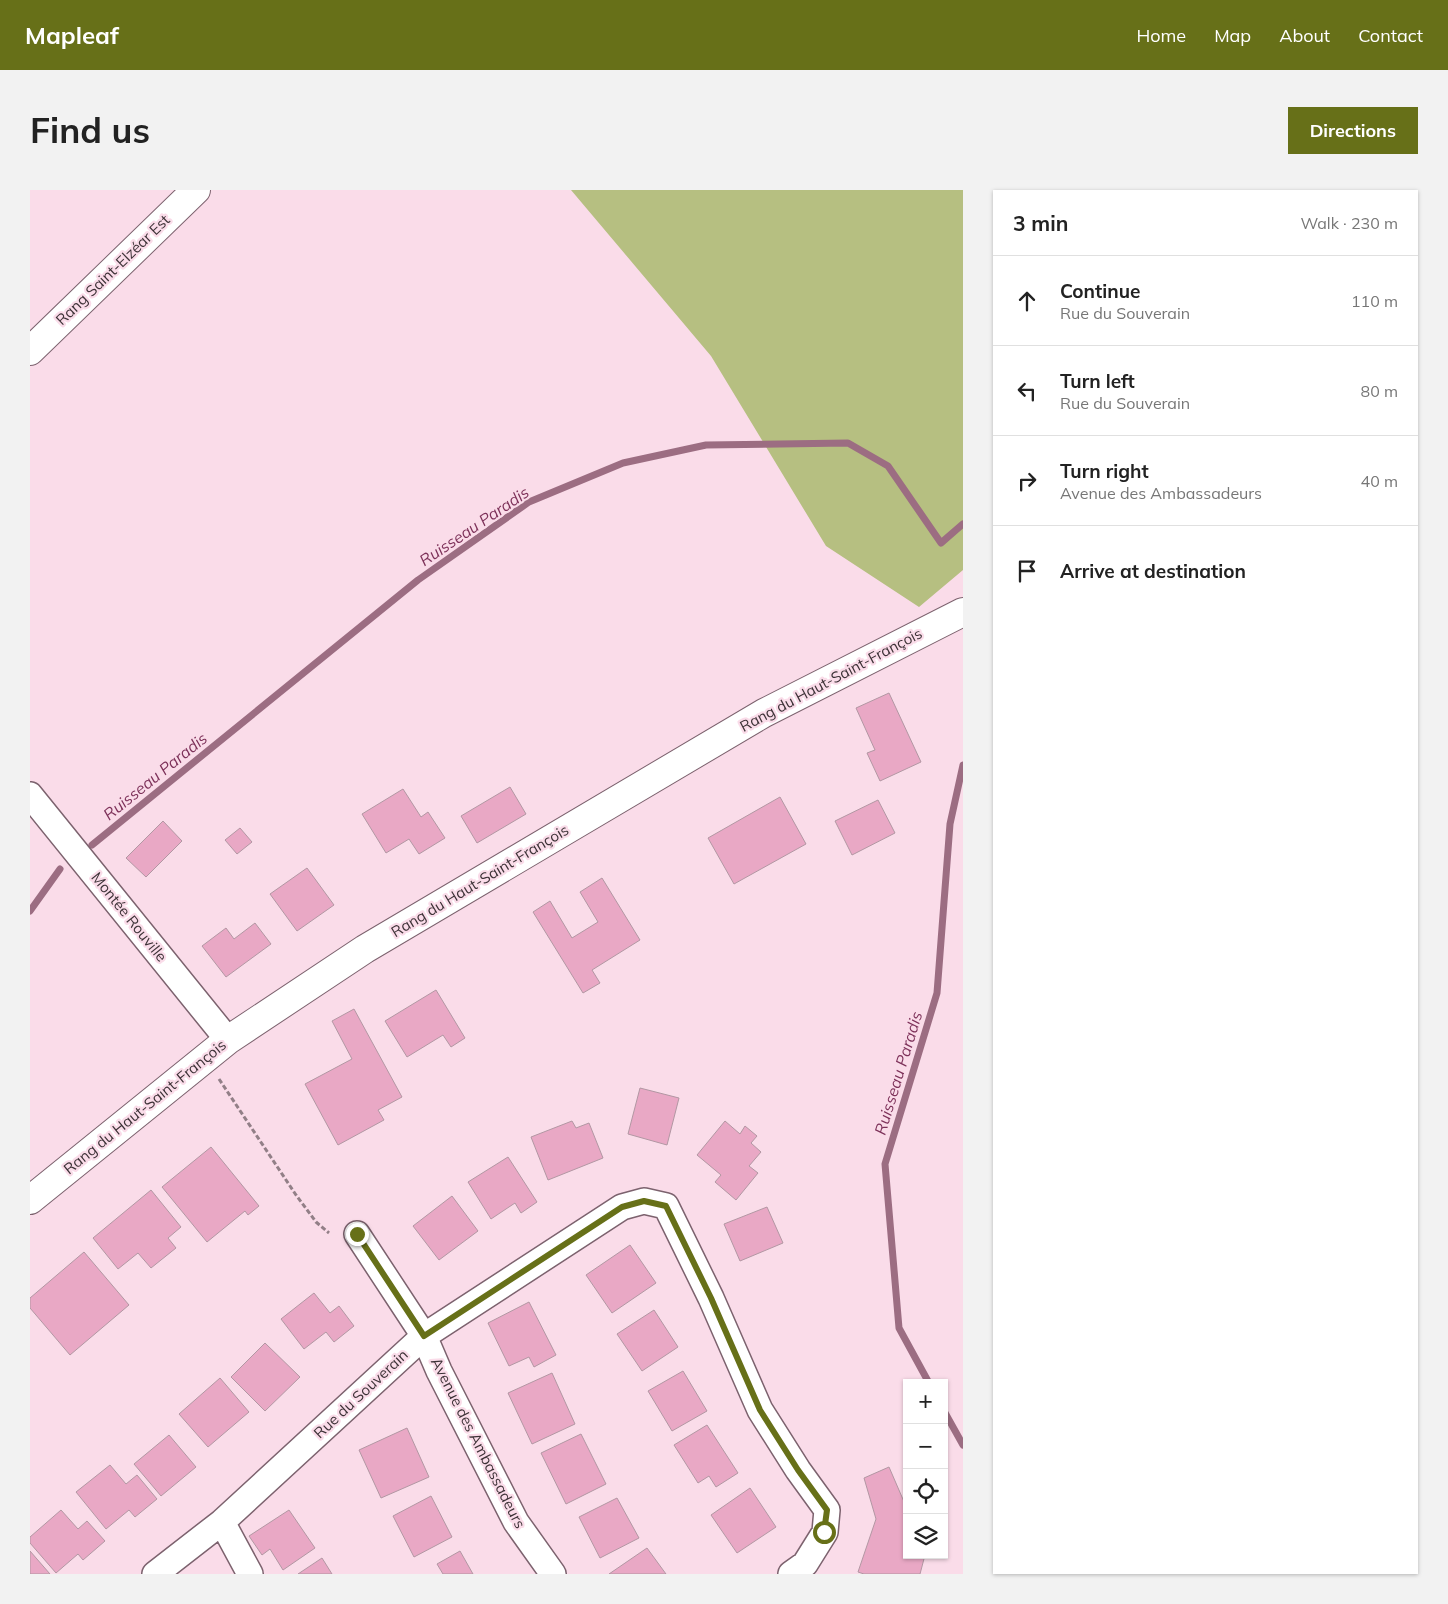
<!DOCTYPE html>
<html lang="en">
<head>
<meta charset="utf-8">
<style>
  :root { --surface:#fff; --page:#f2f2f2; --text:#222; --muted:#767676; --line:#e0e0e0; --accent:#677018 }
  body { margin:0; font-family:Mulish,sans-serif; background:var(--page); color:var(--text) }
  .controls { position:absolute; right:15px; bottom:15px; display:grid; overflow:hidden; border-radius:0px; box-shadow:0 1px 4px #0004 }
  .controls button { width:45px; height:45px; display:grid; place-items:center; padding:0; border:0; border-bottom:1px solid var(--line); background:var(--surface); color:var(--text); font:25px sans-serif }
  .stop { position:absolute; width:15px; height:15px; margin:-11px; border:4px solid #677018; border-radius:50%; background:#fff }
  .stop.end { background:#677018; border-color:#fff; box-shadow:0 1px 5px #0008 }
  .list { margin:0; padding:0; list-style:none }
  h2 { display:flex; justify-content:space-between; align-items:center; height:65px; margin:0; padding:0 20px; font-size:21px }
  h2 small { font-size:16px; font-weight:400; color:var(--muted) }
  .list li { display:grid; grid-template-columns:32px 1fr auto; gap:15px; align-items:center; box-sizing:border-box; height:90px; padding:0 20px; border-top:1px solid var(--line) }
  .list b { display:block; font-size:19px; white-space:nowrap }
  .list p { margin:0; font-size:16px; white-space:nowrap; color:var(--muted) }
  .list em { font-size:16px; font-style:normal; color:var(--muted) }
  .icon { flex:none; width:28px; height:28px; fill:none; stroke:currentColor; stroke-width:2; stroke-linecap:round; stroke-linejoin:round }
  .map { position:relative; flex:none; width:933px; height:1384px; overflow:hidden; border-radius:0px }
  header { display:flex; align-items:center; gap:30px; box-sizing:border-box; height:70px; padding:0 25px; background:var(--accent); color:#fff }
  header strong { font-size:24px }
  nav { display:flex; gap:28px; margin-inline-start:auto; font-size:18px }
  .intro { display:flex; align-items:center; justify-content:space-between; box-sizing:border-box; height:120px; padding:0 30px }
  h1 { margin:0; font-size:35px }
  .button { padding:12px 22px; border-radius:0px; background:var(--accent); color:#fff; font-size:18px; font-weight:700 }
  main { display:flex; gap:30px; padding:0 30px }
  aside { flex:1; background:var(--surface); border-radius:0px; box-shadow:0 1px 4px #0004 }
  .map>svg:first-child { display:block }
  .green { fill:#b6bf81 }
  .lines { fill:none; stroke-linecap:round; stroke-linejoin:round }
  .stream { stroke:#9c6d82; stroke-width:7 }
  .building { fill:#e9a8c5; stroke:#b297a3 }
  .street-casing { stroke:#7c626e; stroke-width:28 }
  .secondary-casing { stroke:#7c626e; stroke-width:30 }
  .path { stroke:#927f87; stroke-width:3; stroke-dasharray:5 2.5; stroke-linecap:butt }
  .street { stroke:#fff; stroke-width:25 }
  .secondary { stroke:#fff; stroke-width:28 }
  .route { stroke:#677018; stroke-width:6 }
  .labels { text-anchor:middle; stroke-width:4.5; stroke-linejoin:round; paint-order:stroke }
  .street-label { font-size:15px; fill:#3d3237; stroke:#fadce9 }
  .water-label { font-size:16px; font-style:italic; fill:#7d3159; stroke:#fadce9 }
</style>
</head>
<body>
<header>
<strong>Mapleaf</strong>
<nav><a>Home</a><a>Map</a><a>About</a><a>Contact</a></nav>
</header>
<div class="intro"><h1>Find us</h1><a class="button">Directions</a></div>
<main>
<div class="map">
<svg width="933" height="1384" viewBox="0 0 933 1384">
  <rect width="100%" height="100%" fill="#fadce9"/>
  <path class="green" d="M541,0H933V380L889,417L796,356L681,166Z"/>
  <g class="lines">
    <path class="stream" d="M62,655L388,390L499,312L593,273L676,255L818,253L858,276L911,353L933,334
      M0,721L30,679
      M899,1193L869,1138L855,974L907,803L920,634L933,575
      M914,1221L933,1255"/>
  </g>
  <path class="building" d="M859,503L891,572L850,591L837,563L845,560L826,518Z
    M480,597L496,624L447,653L431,626Z
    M373,599L391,627L398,622L415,648L389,664L379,649L356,663L332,624Z
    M750,607L776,654L704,694L678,648Z
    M848,610L865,643L822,665L805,631Z
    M133,631L152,651L116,687L96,668Z
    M210,638L222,652L207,664L195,650Z
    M277,678L304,715L267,741L240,704Z
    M572,688L610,750L562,780L570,793L553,803L503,722L520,711L542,748L568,732L550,702Z
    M225,733L241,754L196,787L172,756L196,738L204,749Z
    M406,800L435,848L421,857L413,845L377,867L355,831Z
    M324,819L372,907L348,920L354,930L308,955L275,894L322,869L302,831Z
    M610,898L649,908L637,955L598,944Z
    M542,931L546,938L559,933L573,968L518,990L501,947Z
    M695,931L710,944L715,936L727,946L721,953L731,962L719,976L728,983L706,1010L685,992L691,985L667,965Z
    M181,957L229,1016L218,1025L215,1021L177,1052L132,997Z
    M478,967L507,1012L491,1023L485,1013L461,1029L438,992Z
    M121,1000L151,1037L138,1048L146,1058L121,1078L108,1063L88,1079L63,1048Z
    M422,1006L448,1041L409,1070L383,1036Z
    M737,1017L753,1053L710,1071L694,1034Z
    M600,1055L626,1093L582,1123L556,1085Z
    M54,1062L99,1115L40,1165L0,1118V1108Z
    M284,1103L300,1123L309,1116L324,1136L304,1152L296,1142L274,1159L251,1129Z
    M499,1112L526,1165L504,1177L499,1167L479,1176L458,1133Z
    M624,1120L648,1157L612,1181L587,1144Z
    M235,1153L270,1187L235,1221L201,1187Z
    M653,1181L677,1221L642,1241L618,1201Z
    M522,1183L545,1234L502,1254L478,1203Z
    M190,1188L219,1222L178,1257L149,1224Z
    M677,1235L708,1283L686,1297L679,1286L668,1293L644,1255Z
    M377,1238L399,1287L351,1308L329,1260Z
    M551,1244L576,1294L536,1314L511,1263Z
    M139,1245L166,1277L131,1306L104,1274Z
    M80,1275L96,1294L107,1285L127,1309L105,1327L99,1320L76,1339L46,1302Z
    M859,1277L875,1314L877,1365H895L890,1384H834L828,1382L846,1329L834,1288Z
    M720,1298L746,1337L707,1363L681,1325Z
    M401,1306L422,1347L384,1367L363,1326Z
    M587,1308L609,1348L570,1368L549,1327Z
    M31,1320L48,1339L57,1331L75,1351L53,1370L48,1364L26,1383L0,1353V1347Z
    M259,1320L285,1358L253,1380L240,1359L232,1365L219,1346Z
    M617,1358L636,1384H579Z
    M0,1361L20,1384H0Z
    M430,1361L443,1384H413L407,1374Z
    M292,1368L302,1384H268Z"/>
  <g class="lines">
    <defs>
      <path id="street" d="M0,605L198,850
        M327,1044L394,1146L409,1181L486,1332L523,1384
        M192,1332L220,1384
        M125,1384L192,1332L394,1146L592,1017L614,1011L636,1016L681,1108L730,1220L768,1280L797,1320L795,1342L775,1374L761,1384"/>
      <path id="secondary" d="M0,161L166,0
        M0,1010L198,850L335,759L734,523L933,422"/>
    </defs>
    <use href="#street" class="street-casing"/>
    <use href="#secondary" class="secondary-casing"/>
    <path class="path" d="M189,889L266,1005L286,1032L299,1043"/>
    <use href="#street" class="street"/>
    <use href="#secondary" class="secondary"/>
  </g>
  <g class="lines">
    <path class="route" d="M327,1044L394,1146L592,1017L614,1011L636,1016L681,1108L730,1220L768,1280L797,1320L794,1342"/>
  </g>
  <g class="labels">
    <g class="street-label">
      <text transform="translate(83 80) rotate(-44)" y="5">Rang Saint-Elzéar Est</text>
      <text transform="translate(801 490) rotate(-28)" y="5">Rang du Haut-Saint-François</text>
      <text transform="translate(450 691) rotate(-31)" y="5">Rang du Haut-Saint-François</text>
      <text transform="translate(99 727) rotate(51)" y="5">Montée Rouville</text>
      <text transform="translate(115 917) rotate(-39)" y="5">Rang du Haut-Saint-François</text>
      <text transform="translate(331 1204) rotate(-43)" y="5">Rue du Souverain</text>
      <text transform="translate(448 1253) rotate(63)" y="5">Avenue des Ambassadeurs</text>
    </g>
    <g class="water-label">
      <text transform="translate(444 336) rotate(-34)" y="6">Ruisseau Paradis</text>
      <text transform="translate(125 586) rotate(-39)" y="6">Ruisseau Paradis</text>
      <text transform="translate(868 883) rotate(-73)" y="6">Ruisseau Paradis</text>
    </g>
  </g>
</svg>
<div class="controls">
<button>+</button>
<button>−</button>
<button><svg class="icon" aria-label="locate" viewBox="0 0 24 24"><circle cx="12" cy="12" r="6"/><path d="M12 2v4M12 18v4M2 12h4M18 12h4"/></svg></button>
<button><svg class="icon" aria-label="layers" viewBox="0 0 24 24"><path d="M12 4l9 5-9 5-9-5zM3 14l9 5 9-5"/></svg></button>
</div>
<div class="stop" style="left:794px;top:1342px"></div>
<div class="stop end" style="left:327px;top:1044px"></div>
</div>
<aside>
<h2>3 min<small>Walk · 230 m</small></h2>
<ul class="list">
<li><svg class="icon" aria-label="ahead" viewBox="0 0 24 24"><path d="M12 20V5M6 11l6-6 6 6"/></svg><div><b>Continue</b><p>Rue du Souverain</p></div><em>110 m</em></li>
<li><svg class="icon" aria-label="left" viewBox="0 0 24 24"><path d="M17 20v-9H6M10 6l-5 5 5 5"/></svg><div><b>Turn left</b><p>Rue du Souverain</p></div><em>80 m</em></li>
<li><svg class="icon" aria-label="right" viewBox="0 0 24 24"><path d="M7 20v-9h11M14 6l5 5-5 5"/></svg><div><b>Turn right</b><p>Avenue des Ambassadeurs</p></div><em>40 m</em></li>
<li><svg class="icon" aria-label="arrive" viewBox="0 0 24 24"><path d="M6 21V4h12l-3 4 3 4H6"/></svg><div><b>Arrive at destination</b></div></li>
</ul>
</aside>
</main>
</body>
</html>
